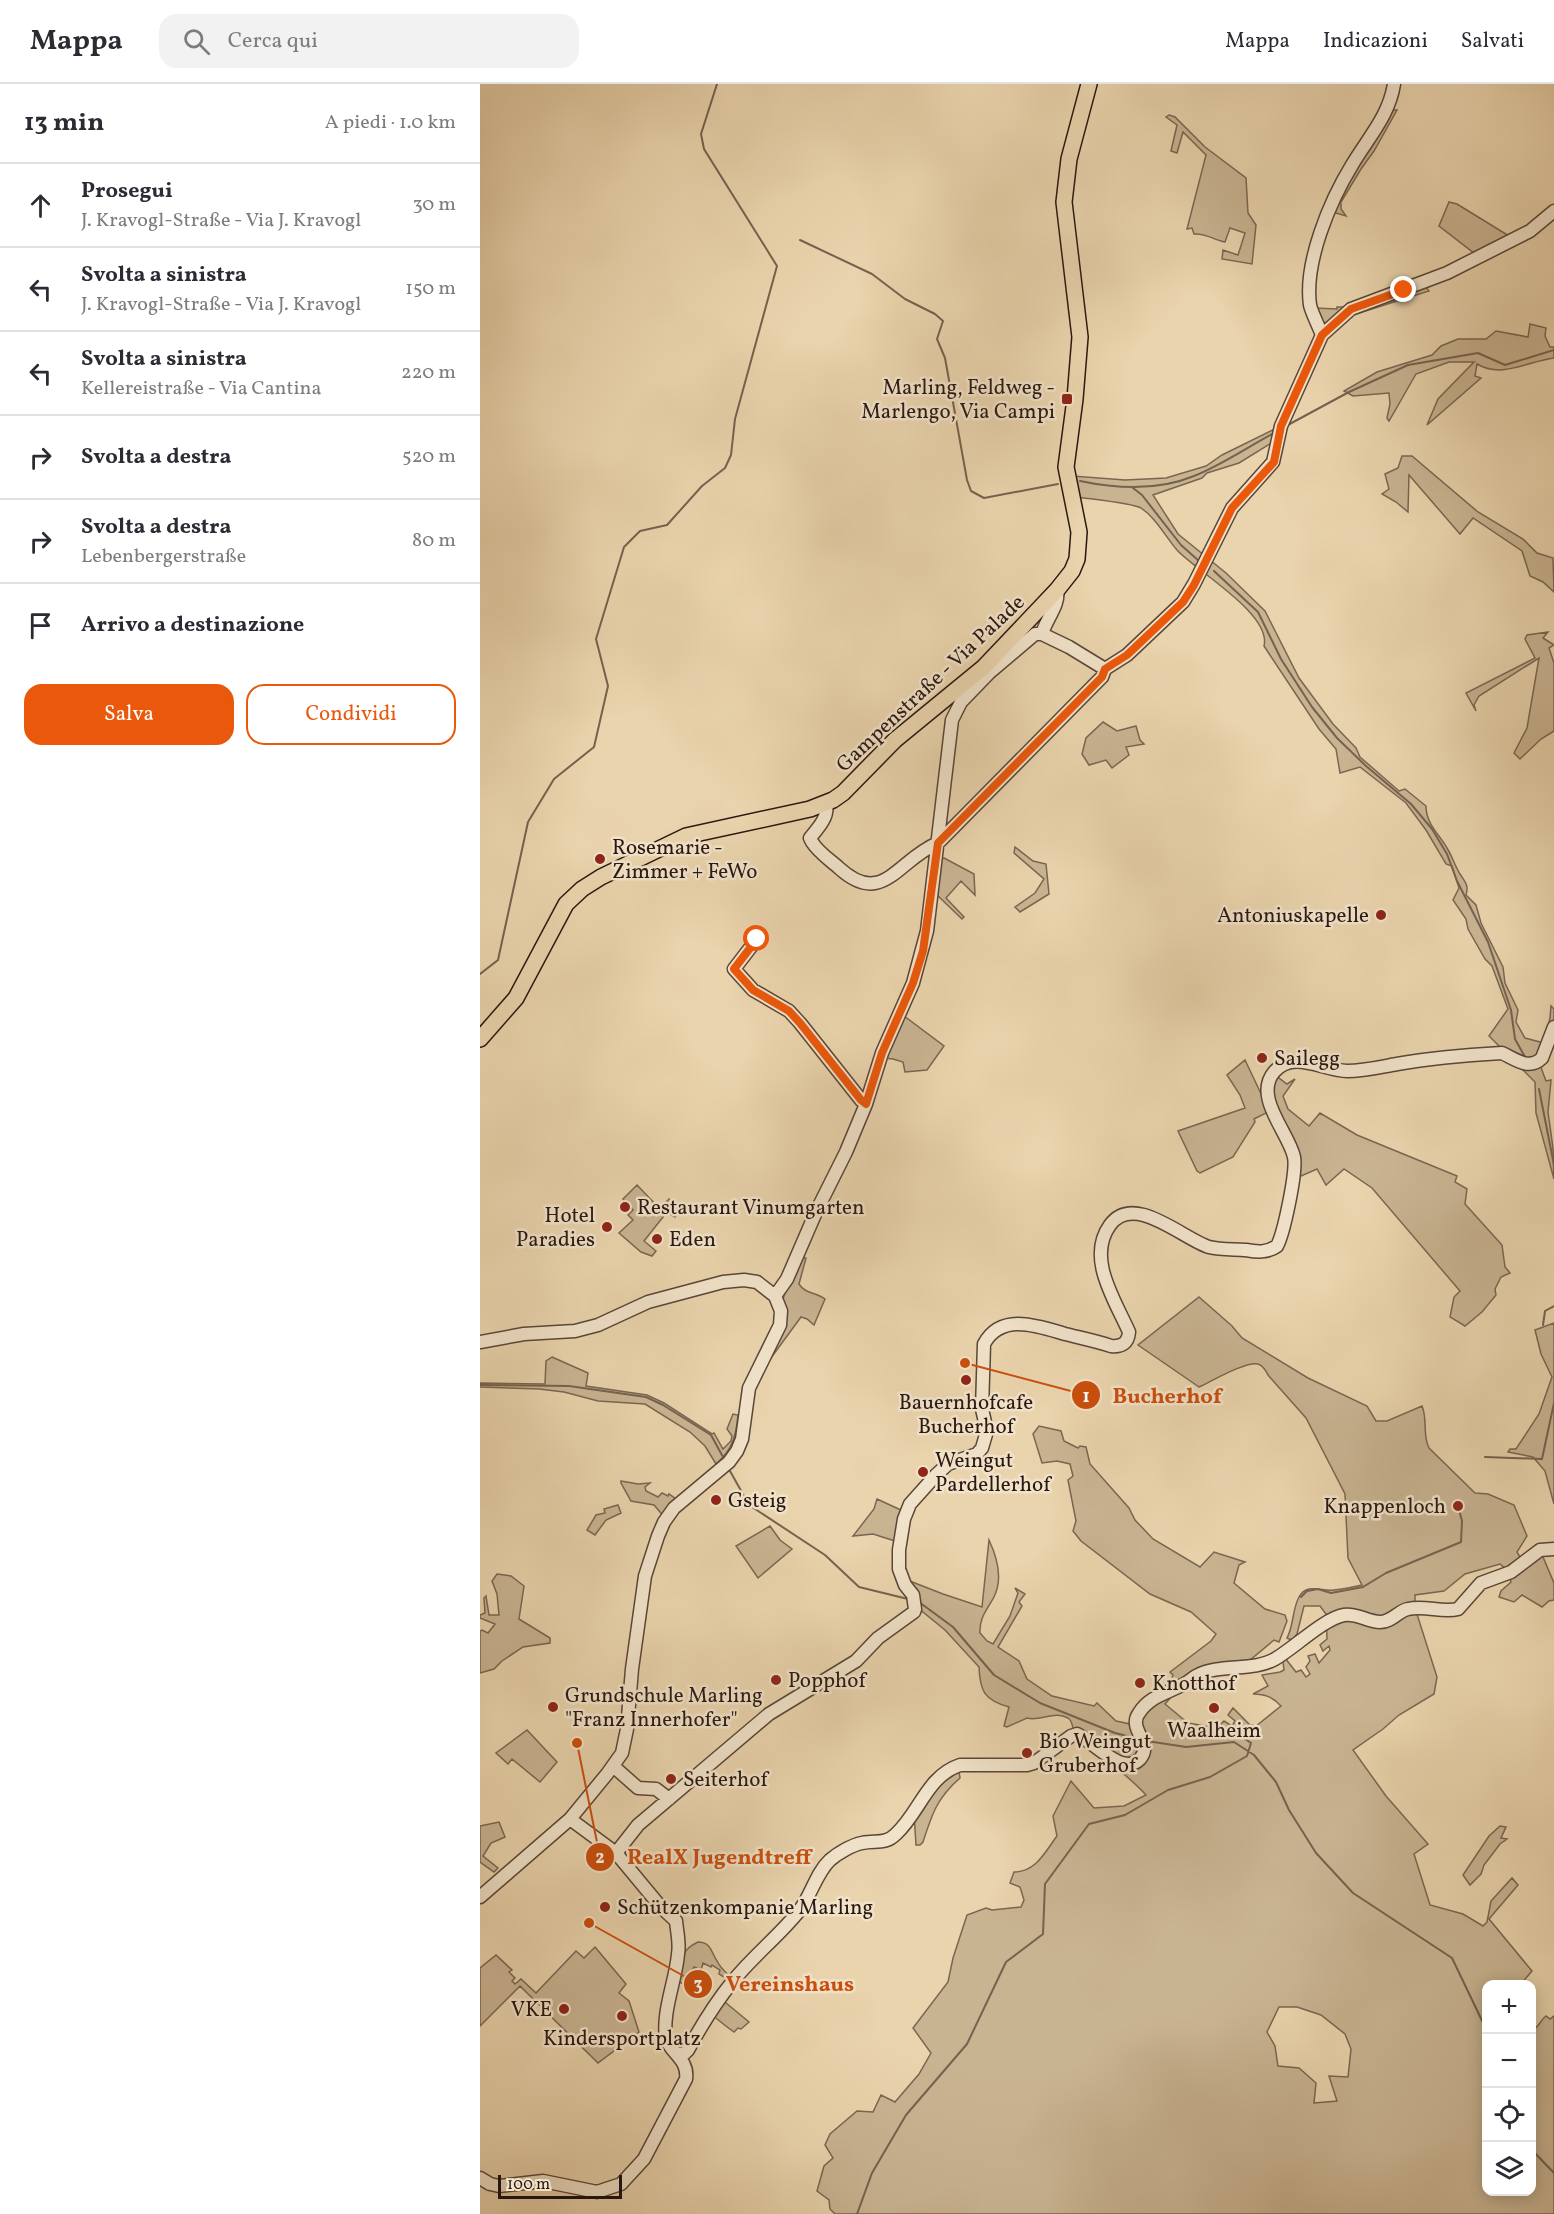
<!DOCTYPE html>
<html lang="it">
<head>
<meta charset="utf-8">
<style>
  :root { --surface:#fff; --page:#f2f2f3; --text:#2b2b33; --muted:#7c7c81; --line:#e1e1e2; --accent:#ea580c }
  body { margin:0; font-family:Vollkorn,serif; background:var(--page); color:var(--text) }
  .controls { position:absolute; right:18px; bottom:18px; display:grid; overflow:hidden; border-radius:12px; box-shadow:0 3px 15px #0003 }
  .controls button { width:54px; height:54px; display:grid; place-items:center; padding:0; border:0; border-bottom:2px solid var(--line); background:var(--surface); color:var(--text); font:30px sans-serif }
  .scale { position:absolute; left:18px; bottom:15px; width:124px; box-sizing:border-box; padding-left:6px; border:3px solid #291711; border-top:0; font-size:16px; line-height:21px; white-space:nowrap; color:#291711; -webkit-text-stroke:4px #f1e3ca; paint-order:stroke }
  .stop { position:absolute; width:18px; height:18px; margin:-14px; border:4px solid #ea580c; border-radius:50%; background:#fff }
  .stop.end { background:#ea580c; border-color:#fff; box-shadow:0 2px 6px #0008 }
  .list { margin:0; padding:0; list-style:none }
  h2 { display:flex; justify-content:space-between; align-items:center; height:78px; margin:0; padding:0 24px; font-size:26px }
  h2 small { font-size:20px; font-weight:400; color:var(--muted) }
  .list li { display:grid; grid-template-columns:39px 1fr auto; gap:18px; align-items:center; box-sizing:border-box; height:84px; padding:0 24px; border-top:2px solid var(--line) }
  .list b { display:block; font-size:22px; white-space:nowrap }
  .list p { margin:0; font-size:20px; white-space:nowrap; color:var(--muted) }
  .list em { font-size:20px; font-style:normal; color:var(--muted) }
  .actions { display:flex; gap:12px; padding:18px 24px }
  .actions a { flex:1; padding:14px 0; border:2px solid var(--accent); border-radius:18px; text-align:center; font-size:21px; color:var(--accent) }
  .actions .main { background:var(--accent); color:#fff }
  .icon { flex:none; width:33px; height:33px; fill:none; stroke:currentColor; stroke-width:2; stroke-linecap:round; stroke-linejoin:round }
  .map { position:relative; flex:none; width:1074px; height:2130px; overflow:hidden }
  header { display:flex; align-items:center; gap:36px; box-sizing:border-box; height:84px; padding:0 30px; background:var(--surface); border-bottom:2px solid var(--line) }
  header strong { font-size:28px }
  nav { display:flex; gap:33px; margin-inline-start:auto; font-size:21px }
  .search { width:420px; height:54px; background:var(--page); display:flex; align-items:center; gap:15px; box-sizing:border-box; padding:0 21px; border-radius:18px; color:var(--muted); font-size:22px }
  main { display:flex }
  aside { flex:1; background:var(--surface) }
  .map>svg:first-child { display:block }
  .green { fill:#c9b492; stroke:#796652; stroke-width:1.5; fill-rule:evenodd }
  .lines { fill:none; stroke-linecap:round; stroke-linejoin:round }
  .stream { stroke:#75624f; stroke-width:2 }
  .minor-casing { stroke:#594638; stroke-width:15 }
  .major-casing { stroke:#291711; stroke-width:18 }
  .minor { stroke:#f1e3ca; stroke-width:12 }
  .major { stroke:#ead4ad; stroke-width:15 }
  .route { stroke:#ea580c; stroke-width:8 }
  .poi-dot { fill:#8f2418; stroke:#f1e3ca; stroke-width:2 }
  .labels { text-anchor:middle; stroke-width:5; stroke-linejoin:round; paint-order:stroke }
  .poi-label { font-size:21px; fill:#291711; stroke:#f1e3ca; text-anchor:start }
  .street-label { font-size:21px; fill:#291711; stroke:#f1e3ca }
  .leader { fill:none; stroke:#cb4f0d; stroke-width:2 }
  .callout-dot { fill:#cb4f0d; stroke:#f1e3ca; stroke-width:2 }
  .mark-label { font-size:18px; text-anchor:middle; font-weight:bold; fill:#fff }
  .callout-label { font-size:22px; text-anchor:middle; font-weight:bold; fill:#cb4f0d; stroke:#f1e3ca; stroke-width:5; stroke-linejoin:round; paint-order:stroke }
</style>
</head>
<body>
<header>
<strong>Mappa</strong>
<div class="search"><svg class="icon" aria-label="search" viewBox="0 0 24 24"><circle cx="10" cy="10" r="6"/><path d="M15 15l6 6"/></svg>Cerca qui</div>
<nav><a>Mappa</a><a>Indicazioni</a><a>Salvati</a></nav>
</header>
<main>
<aside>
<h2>13 min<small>A piedi · 1.0 km</small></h2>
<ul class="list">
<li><svg class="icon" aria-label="ahead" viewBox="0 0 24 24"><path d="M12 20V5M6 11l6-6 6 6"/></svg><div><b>Prosegui</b><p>J. Kravogl-Straße - Via J. Kravogl</p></div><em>30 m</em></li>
<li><svg class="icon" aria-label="left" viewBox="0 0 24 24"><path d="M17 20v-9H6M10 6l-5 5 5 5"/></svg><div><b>Svolta a sinistra</b><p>J. Kravogl-Straße - Via J. Kravogl</p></div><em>150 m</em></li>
<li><svg class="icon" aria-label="left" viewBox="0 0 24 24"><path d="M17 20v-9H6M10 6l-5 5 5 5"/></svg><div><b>Svolta a sinistra</b><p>Kellereistraße - Via Cantina</p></div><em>220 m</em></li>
<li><svg class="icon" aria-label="right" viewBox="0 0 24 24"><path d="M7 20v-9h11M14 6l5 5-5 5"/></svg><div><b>Svolta a destra</b></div><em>520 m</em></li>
<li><svg class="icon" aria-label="right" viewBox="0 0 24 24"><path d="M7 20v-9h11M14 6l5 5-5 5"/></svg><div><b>Svolta a destra</b><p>Lebenbergerstraße</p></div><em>80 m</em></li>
<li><svg class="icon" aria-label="arrive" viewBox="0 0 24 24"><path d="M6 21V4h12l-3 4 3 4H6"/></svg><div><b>Arrivo a destinazione</b></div></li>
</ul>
<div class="actions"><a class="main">Salva</a><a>Condividi</a></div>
</aside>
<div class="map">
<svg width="1074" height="2130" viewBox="0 0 1074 2130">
  <rect width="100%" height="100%" fill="#ead4ad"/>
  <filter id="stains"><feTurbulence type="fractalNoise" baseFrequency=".00333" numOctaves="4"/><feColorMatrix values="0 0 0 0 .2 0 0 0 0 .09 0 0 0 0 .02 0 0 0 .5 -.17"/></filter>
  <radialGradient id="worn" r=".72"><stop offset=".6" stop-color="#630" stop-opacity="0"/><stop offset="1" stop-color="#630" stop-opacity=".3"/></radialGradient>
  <path class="green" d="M907,26H917L894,67L881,85L861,118V125L866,132L849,127Z
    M689,31L695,33L725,63L766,94L768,129L776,141L772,180L742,175L743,166L758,171L765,149L750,144L745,158C734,156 726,149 714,150L712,144L707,145L726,71L703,48L697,69L691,67L697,41L686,33Z
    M969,118L977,120L1034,155L999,173L959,142Z
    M942,199L949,207L857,236L842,251L835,224L857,225V223H871Z
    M1050,240L1066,244L1065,252L1070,263H1074V274C1048,277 1022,295 997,280L995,292L1001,294L947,341L958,315L994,278H969L936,290L909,337L907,334L910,320L909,309L873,312L864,307L897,288L952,271L961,262L978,255H1006L1016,247L1048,253Z
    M801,342L798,355L759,379L727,389L722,394L673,411L698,450L746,489L785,527L819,594L853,640L876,664L880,673L919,707L925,705L946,722C946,740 959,750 967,764C972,772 975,782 980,790C985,798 989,801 986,811L996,821L1001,839L1023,883L1025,899L1038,926L1036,938L1045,954L1064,959L1070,934L1071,922L1074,925V943L1059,978L1066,997L1071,996L1068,1028L1073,1064L1074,1095L1056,1029L1055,998L1009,952L1028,925L1012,882L1005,875L988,845L986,835L973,816L979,804L972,782L966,780L946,746L926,719L880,683L860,689L856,665L839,645L784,562C792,530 716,487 697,466C685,452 676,434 661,424C652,419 610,415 597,413L593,392L645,396L686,394L726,382L742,371Z
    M922,372H932L998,428L1043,455L1057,469L1073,474L1074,508L1063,498L1050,492L1042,467L993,434L980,450L929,391L928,428L916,418L902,410L909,405L905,390L918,384Z
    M1068,548L1063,554L1074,561L1069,564L1074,579V647L1061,655L1040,675L1034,669L1047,644L1059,574L999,612L994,621L996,627L986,609L1055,574L1045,555L1047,551Z
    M623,638L637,647L656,642L660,656L664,660L646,663L649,671L632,684L626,676L609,681L602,670L606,654Z
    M535,763L553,777L566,780L569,810L540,828L535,823L555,809L564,795L534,769Z
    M464,774L494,790L495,811L481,797L466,814L484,833L482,835L456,810L461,775Z
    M424,932L464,962L447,986L425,988L423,978L413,975L404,974Z
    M765,976L784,1016L797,985L799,994L807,1000L815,995L803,1012L808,1025L829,1042L840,1029L877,1051L977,1092L975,1098L987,1105L985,1120L1022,1161L1025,1183L1030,1189L1021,1193L1015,1205L1016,1211L1002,1228L985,1242L970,1233L974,1213L980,1207L892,1104L864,1085L846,1101L837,1085L821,1092H813L815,1081L792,1026L774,1035L775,1038L753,1073L720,1089L717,1087L698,1047L765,1024L760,1011L747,991Z
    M157,1101L180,1125L189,1115L201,1123L195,1133L187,1128L164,1157L176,1167L172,1172L161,1168L139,1149L153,1136L148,1131L153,1126L143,1115Z
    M320,1173L326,1174L319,1200C325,1210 336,1208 345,1215L334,1241L327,1235L321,1233L288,1278L286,1277L306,1226L303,1215L310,1194Z
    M719,1213L752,1242L762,1254L828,1294L887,1322L896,1337H907L942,1322C948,1336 942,1350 949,1364L995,1409L1008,1410L1034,1421L1047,1452L1037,1468L1044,1480L1060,1466L1074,1499V1516L1069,1517L1062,1523L1042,1511L1034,1518L1019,1513L1021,1507L1031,1498L1028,1487L1020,1480L985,1490L964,1507L935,1511V1524L957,1593L954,1610L919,1631L903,1645L873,1666L906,1712L948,1760L934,1770L950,1821L983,1830L1003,1842L1007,1838L1011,1817L1032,1794L1038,1801L1009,1835L1052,1887L1041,1900H1006V2108H1052V1946C1059,1944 1060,1936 1066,1932L1070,1935L1074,1932V2130H355L350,2125L349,2116L337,2107L344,2082L353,2074L345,2061L350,2050L377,2027L393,2028L401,2011L415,2018L439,1990L451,1969L433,1944L468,1898L473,1874L487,1831L506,1824L512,1826L541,1823L544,1816L540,1803L530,1799L534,1788C556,1788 565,1768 577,1752L573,1732L591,1697L614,1724L644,1722L666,1711C645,1688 619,1671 596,1650C591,1645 594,1638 588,1634C575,1626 560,1638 547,1634L527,1643L524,1642L529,1623C504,1616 500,1607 499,1583L465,1546L438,1524L422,1494L463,1510L502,1523L509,1456C517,1473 523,1495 514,1513C507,1526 499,1534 500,1549L507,1557L513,1560L530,1532L538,1509L535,1504L545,1510L539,1518L542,1522L518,1563L539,1577L547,1595L572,1612L614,1622L617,1619L636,1637L655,1641L657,1630L700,1602L692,1594L693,1591L690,1588L731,1557L736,1550L711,1528L670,1510L601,1457L593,1447L596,1437L588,1396L593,1392L590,1380L577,1377L562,1379L553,1350L559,1342L581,1347L584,1357L598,1364L600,1362L606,1363L610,1380L649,1424L655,1436L673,1455L720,1483L734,1468L765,1478L759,1481L754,1499L785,1525L805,1531L807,1537L799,1558L794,1556L770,1576L728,1587L701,1602L685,1620L708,1639L737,1644L744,1637L752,1642L755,1637L748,1631L753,1624L770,1641L776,1642L801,1622C793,1613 785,1610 773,1610L788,1602L782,1591L800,1588L804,1586L803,1578L805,1574L816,1588L821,1586L826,1593L830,1590L826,1583L830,1577L828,1572L835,1570L839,1579L850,1566L849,1562L843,1567L840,1561L847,1555L846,1530L840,1522H824L817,1550L812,1556L807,1554C814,1541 812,1526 819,1513C827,1498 842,1508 854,1506C863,1505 873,1503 882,1501L868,1474L865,1410L826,1334L788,1291C785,1286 784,1282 778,1280C766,1277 732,1297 719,1303L658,1261ZM799,1923H817L841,1931L865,1950L871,1965L868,1993L849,1992L857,2017L834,2019L836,1999L819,1984L798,1982L795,1962L787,1948Z
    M1074,1239V1420L1065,1387L1053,1373L1028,1368L1030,1365H1036L1059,1330L1072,1293L1061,1270L1055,1246Z
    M72,1273L108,1289L106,1302L167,1311L184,1319L232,1350L234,1349L243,1365L251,1357L252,1352L247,1345L253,1330L258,1331C256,1352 253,1365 236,1380L225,1362L210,1348L165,1320L118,1317L84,1308L59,1305L0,1303V1299L65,1300L66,1277Z
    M141,1397L158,1400L170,1399L165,1403L166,1407L178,1413L182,1409L188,1412L189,1410L200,1418L186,1435L174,1421L151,1417L141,1399Z
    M397,1415L423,1427L415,1457L393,1450L373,1452L394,1425Z
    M138,1421L141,1429L126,1436L115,1451L107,1446L116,1431L125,1429L124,1425Z
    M290,1442L300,1456L312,1465L278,1494L256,1462Z
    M17,1490L31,1492L44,1502L39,1535L70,1554V1559L43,1563L22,1577L14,1585L0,1589V1547L2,1546L8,1549L15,1540L0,1534V1531L5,1529L4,1514L6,1512L9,1531H19L17,1510L12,1497Z
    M47,1646L77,1678L60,1698L32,1675L28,1680L16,1669Z
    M478,1681L480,1694C457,1714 452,1730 443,1758L440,1761H436L434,1730Z
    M19,1738L25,1753L11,1759L3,1772L18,1784L14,1788L0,1778V1742Z
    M1020,1742L1026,1743L1021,1754L1027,1755L1020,1760L1004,1781L1001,1790L990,1801L983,1791L1009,1752Z
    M218,1858C231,1858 231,1868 237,1877C240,1883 245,1888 250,1892L247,1895L239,1890L240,1886L232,1881L231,1883L223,1879L221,1886L214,1883L204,1900L197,1897C200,1878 199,1867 218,1858Z
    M115,1863L146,1900L139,1909L149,1917L159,1948L118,1979L40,1902L0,1942V1884L16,1871L32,1886L29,1888L35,1894L32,1897L35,1900L41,1895L56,1909L96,1867L104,1874Z
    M240,1914L269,1938L261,1945L258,1944L254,1948C245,1942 238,1935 229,1929Z"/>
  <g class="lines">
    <path class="stream" d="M320,156L392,190L425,215L455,230L463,237L457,255L465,274L487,396L491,407L504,414L578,400
      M806,342L869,308L928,281L998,269L1025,281L1074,266
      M600,397C638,405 678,407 714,392C742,381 769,362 796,348
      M653,404L662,411L701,461L719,477
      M734,487L778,528L801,575L832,623L857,654L886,682L931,720L952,745L967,770L977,797L1008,858L1031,926L1035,955L1045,973
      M0,890L18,876L48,738L74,695L114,663L128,602L116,555L144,463L160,447L187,441L222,402L245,384L251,371L255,335L297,182L224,65L221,50L237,0
      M1059,1005L1074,1081
      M1063,1241L1065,1227L1074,1222
      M0,1301L89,1302L166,1313L183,1321L231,1351L243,1373
      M1005,1373L1062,1375L1074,1319
      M250,1387L269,1421L345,1471L379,1503L428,1515
      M821,1513L827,1507L838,1505L851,1509L883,1503L906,1489L981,1458L982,1437L978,1422
      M439,1518L473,1543L514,1591L560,1619L635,1649L655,1654
      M667,1657L706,1663L754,1658L774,1671L796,1698L809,1726L836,1769L873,1809L972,1874L1006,1945
      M1052,2066L1074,2089
      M377,2130L392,2089L426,2031L487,1960L526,1878L563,1850L565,1800L609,1740L645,1731L688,1706L730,1693L767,1672L771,1659L755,1648L738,1642"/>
    <defs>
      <path id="minor" d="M842,251C839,243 831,227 830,221C824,178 850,117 872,81C888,54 909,32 914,0
        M562,550L589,563L625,585
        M509,589L555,550H562C566,535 580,521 577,506
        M346,720C349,733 338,744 330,754L332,758C338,768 350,776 359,784C403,824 417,776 458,759L622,593L625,585L647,571L703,518L714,500L752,424L793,378L801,342L842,251L871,225L967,189L1050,147L1074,127
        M277,855L254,885L273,906L309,927L320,939L381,1016L386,1020
        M295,1212L307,1195L336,1128L366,1068L386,1020L402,969L433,899L447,847L472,636L481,618L509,589L504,583
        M0,1258L44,1250L95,1247L118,1241L168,1218L243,1198L264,1196L277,1198L295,1212L301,1227L300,1241L269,1304L262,1355L257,1367L249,1378L194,1424L184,1438L178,1452L165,1492L152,1585L147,1645L142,1669L127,1690L90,1735L0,1813
        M133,1682L158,1704L176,1705L189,1715
        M136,1769L158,1741L289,1630L376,1577L398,1554L434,1528L435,1525L433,1511L425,1501L419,1485V1466L424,1435L430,1420L456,1391L468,1380L497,1370L502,1364L507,1347L502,1325L504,1260C521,1228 558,1242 585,1250C601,1254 616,1257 631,1262C642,1263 648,1259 649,1248C635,1216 606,1174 630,1141C654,1108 703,1155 729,1163C741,1166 754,1165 766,1166C777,1168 787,1169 797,1162C804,1149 817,1087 814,1073C809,1049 773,1013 794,988C813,965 844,987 867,987C884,987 900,983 917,980C951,974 987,971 1022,969C1035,975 1049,987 1062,974L1074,943
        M199,1970H204L208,1966C221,1942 235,1919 253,1897C273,1872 299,1852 319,1827C331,1812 336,1789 350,1776C358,1769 372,1761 382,1759C396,1756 405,1761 416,1750C440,1728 447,1692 480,1681H547L554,1679L591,1652L597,1650C614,1658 643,1693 660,1675C674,1659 647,1645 659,1629C669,1613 685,1610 700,1602C706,1600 710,1596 716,1592C740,1579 772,1588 795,1575C814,1564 845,1534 864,1531C877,1529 888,1538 900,1538C912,1538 918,1527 928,1525C945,1521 962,1529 978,1525L1001,1499L1031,1488L1060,1466L1074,1465
        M0,2094L10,2100L19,2102L63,2097L117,2108L141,2100L164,2075L206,1995C209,1975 189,1968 186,1954C182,1927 196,1896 198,1870C200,1860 197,1848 196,1837L180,1822L136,1769L90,1735"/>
      <path id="major" d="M0,955L36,914L86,820L102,805L121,793L206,752L330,725L353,716L363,709L415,656L504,583L577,506L592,487L597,475L599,448L586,383L595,315L600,253L584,118L589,75L609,0"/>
    </defs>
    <use href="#minor" class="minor-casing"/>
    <use href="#major" class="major-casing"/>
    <use href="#minor" class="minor"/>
    <use href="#major" class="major"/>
  </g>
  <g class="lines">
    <path class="route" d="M277,855L254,885L273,906L309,927L320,939L381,1016L386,1020L402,969L433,899L443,867L458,759L622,593L625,585L647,571L703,518L714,501L752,424L794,378L801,342L842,251L871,225L924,206"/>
  </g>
  <g class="poi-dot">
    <rect x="581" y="309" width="12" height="12" rx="3"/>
    <circle cx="120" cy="775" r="6"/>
    <circle cx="901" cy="831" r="6"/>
    <circle cx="782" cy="974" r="6"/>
    <circle cx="145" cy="1123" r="6"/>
    <circle cx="127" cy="1143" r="6"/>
    <circle cx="177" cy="1155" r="6"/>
    <circle cx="486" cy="1296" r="6"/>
    <circle cx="443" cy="1388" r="6"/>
    <circle cx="236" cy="1416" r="6"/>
    <circle cx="978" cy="1422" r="6"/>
    <circle cx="296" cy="1596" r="6"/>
    <circle cx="660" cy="1599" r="6"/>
    <circle cx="73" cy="1623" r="6"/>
    <circle cx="734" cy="1624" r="6"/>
    <circle cx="547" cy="1669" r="6"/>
    <circle cx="191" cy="1695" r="6"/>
    <circle cx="125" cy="1823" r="6"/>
    <circle cx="84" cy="1925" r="6"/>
    <circle cx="142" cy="1932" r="6"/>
  </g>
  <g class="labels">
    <g class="poi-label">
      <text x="575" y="310" text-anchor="end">Marling, Feldweg -<tspan x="575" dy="24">Marlengo, Via Campi</tspan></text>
      <text x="132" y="770">Rosemarie -<tspan x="132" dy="24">Zimmer + FeWo</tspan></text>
      <text x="889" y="838" text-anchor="end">Antoniuskapelle</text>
      <text x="794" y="981">Sailegg</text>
      <text x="157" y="1130">Restaurant Vinumgarten</text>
      <text x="115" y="1138" text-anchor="end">Hotel<tspan x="115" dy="24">Paradies</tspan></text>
      <text x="189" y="1162">Eden</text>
      <text x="486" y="1325" text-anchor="middle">Bauernhofcafe<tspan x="486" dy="24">Bucherhof</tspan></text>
      <text x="455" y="1383">Weingut<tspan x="455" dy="24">Pardellerhof</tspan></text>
      <text x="248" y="1423">Gsteig</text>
      <text x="966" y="1429" text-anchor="end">Knappenloch</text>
      <text x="308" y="1603">Popphof</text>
      <text x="672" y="1606">Knotthof</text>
      <text x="85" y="1618">Grundschule Marling<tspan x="85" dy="24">"Franz Innerhofer"</tspan></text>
      <text x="734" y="1653" text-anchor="middle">Waalheim</text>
      <text x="559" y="1664">Bio Weingut<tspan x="559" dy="24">Gruberhof</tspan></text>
      <text x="203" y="1702">Seiterhof</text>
      <text x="137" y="1830">Schützenkompanie Marling</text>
      <text x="72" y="1932" text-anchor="end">VKE</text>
      <text x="142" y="1961" text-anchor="middle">Kindersportplatz</text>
    </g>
    <g class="street-label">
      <text transform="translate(450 599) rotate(-43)" y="7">Gampenstraße - Via Palade</text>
    </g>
  </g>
  <path class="leader" d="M485 1279L606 1311M97 1659L120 1773M109 1839L218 1900"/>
  <g class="callout-dot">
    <circle cx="485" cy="1279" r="6"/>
    <circle cx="97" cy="1659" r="6"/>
    <circle cx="109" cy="1839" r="6"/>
    <circle cx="606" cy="1311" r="15"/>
    <circle cx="120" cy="1773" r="15"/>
    <circle cx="218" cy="1900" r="15"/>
  </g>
  <g class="mark-label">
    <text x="606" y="1318">1</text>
    <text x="120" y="1779">2</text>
    <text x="218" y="1906">3</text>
  </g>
  <g class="callout-label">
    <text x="687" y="1319">Bucherhof</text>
    <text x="239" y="1780">RealX Jugendtreff</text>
    <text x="310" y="1907">Vereinshaus</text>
  </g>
  <rect width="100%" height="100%" filter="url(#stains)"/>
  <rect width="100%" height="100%" fill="url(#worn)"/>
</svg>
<div class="controls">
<button>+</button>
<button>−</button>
<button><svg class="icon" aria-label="locate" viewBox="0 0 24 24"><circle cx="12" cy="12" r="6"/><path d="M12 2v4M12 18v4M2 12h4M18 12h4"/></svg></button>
<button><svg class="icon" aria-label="layers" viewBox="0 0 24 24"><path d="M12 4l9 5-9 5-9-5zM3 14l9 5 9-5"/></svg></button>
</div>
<div class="scale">100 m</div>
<div class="stop" style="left:277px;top:855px"></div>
<div class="stop end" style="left:924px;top:206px"></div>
</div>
</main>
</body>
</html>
